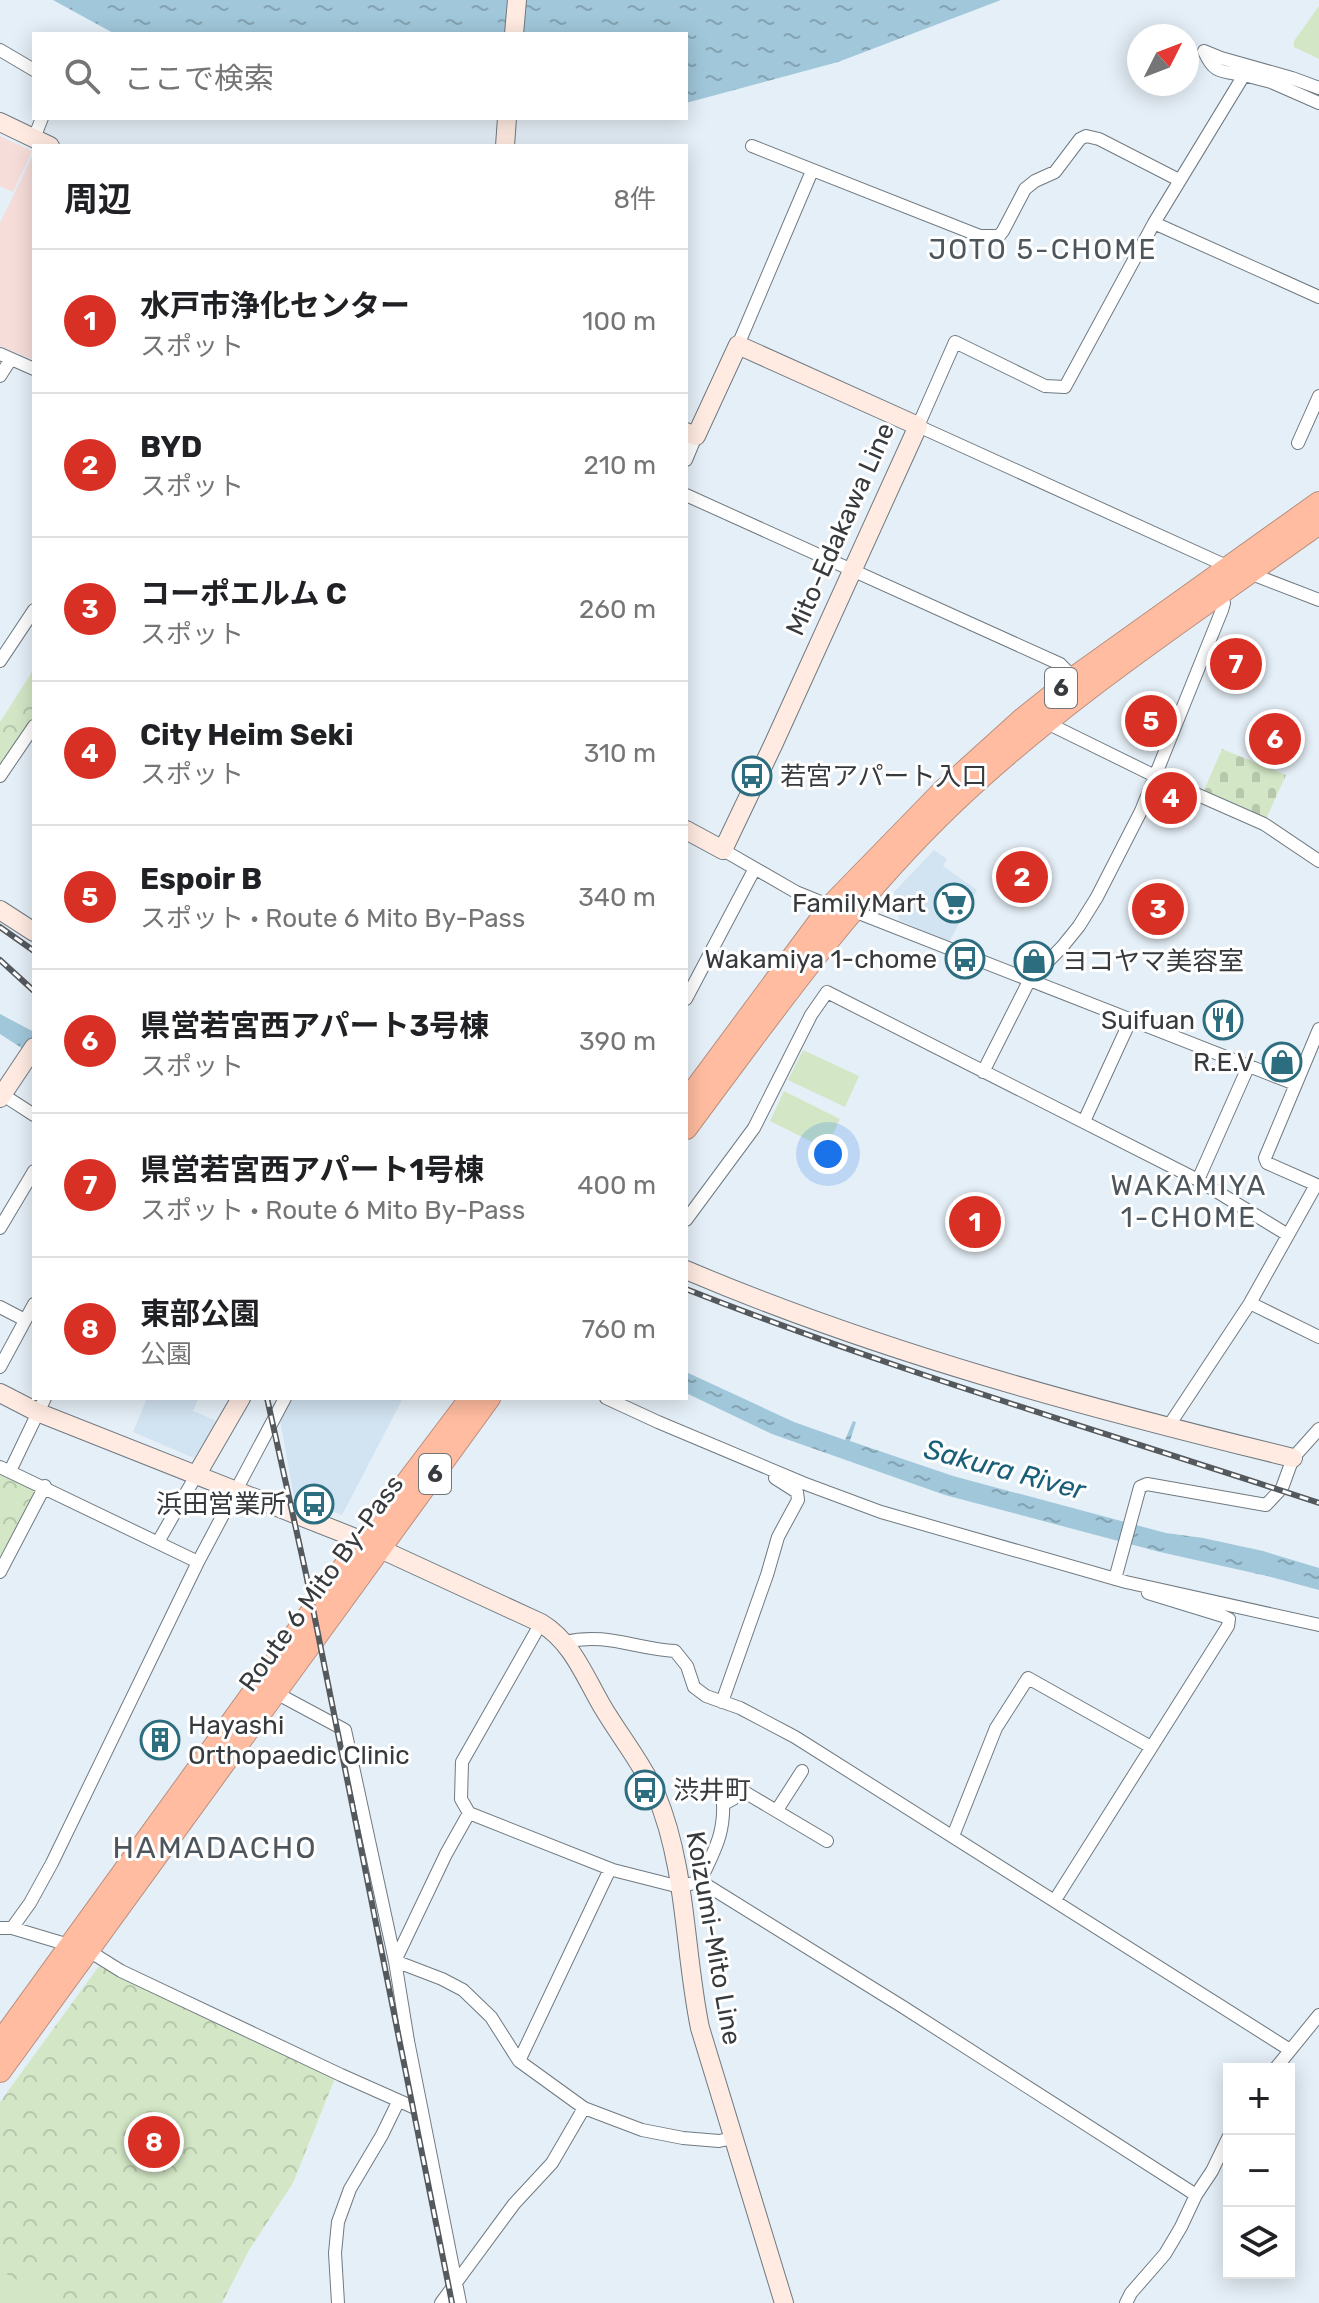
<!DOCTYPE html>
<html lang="ja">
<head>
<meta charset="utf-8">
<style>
  :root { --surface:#fff; --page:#f6f6f6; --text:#202124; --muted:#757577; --line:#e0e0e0; --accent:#d93025 }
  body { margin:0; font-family:Rubik,"Noto Sans JP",sans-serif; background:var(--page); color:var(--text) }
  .controls { position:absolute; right:24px; bottom:24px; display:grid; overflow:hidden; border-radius:0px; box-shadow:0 4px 20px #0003 }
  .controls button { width:72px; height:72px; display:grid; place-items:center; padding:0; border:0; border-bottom:2px solid var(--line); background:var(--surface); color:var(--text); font:40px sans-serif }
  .compass { position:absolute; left:1127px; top:24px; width:72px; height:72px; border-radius:50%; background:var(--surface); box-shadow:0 4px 20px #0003; rotate:48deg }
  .you { position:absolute; left:828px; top:1154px; width:28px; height:28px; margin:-20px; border:6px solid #fff; border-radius:50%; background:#1a73e8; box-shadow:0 0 0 12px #1a73e833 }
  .badge { display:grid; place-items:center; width:52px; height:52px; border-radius:50%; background:var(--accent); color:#fff; font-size:26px; font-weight:700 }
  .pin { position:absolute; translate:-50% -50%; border:4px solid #fff; box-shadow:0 2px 8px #0006 }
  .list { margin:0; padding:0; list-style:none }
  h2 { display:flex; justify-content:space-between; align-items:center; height:104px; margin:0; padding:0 32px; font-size:34px }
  h2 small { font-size:26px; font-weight:400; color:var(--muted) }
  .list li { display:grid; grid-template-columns:52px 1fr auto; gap:24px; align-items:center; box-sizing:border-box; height:144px; padding:0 32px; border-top:2px solid var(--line) }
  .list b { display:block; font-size:30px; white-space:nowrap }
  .list p { margin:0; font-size:26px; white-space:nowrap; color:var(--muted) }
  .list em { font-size:26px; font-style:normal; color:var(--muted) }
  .icon { flex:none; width:44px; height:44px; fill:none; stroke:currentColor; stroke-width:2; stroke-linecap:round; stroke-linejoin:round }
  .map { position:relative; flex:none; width:1319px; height:2303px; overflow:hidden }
  .search { position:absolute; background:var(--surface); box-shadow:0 4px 20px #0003; left:32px; top:32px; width:656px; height:88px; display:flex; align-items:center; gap:20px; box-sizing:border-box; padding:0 28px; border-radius:0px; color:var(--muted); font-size:30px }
  .panel { position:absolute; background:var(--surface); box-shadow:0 4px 20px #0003; left:32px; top:144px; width:656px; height:1256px; border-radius:0px }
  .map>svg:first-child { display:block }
  .built { fill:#d2e3f1 }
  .education { fill:#f7ddd9 }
  .cemetery { fill:url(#cemetery-stones) }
  .park { fill:url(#park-crowns) }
  .garden { fill:#d3e7c6 }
  .water { fill:url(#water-ripples) }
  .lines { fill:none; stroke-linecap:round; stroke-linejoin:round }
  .street-casing { stroke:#707a81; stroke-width:14 }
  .secondary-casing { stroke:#707a81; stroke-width:20 }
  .highway-casing { stroke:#b98f7e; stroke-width:24 }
  .street { stroke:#fff; stroke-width:12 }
  .secondary { stroke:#ffebe2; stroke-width:18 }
  .highway { stroke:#ffbca0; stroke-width:22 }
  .rail-casing { stroke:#54595d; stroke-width:6 }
  .rail { stroke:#fff; stroke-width:3; stroke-dasharray:9; stroke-linecap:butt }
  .labels { text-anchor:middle; stroke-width:6; stroke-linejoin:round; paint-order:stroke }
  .shield { fill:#fff; stroke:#737678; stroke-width:2 }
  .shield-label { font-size:24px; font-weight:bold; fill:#373b3e }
  .street-label { font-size:26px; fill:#373b3e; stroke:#fff }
  .poi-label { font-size:26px; fill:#373b3e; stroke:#fff; text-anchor:end }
  .neighbourhood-label { font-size:28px; letter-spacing:2px; fill:#4d565d; stroke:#fff }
  .water-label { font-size:28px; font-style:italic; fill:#1a5f7a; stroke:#fff }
  .quarter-label { font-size:30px; letter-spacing:2px; fill:#4d565d; stroke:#fff }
</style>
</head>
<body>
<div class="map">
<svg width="1319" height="2303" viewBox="0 0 1319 2303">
  <defs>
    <pattern id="cemetery-stones" width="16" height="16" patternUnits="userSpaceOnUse" patternTransform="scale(2)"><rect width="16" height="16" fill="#d3e7c6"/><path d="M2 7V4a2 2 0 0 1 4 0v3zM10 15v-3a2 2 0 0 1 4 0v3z" fill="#b6c7ab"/></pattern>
    <pattern id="park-crowns" width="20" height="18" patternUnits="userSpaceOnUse" patternTransform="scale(2)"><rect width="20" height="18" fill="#d3e7c6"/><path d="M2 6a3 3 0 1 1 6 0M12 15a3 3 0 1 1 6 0" fill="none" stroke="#b6c7ab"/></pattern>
    <pattern id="water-ripples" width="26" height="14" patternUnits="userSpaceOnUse" patternTransform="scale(2)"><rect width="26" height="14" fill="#a0c7da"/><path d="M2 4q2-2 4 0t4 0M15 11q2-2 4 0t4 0" fill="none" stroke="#83a3b2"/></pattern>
  </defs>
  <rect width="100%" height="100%" fill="#e5eff7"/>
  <path class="built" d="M934,850L947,859L943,866L977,890L949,942L899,920L894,892Z
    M147,1398H199L193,1411L217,1421L194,1458L133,1432Z
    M287,1398H403L342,1515L294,1497L279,1414Z"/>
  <path class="education" d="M0,136L32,151L13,192L0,186Z
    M34,153V360L0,346V223Z"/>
  <path class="cemetery" d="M1222,749L1286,775L1266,819L1204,790Z"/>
  <path class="park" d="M34,669V715L0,766V722Z
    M0,1474L9,1479L13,1475L36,1490L0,1561Z
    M99,1966L335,2078L293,2183L249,2250L222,2303H0V2102Z"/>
  <path class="garden" d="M1319,6V59L1294,47V41Z
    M803,1050L859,1076L845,1107L788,1080Z
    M784,1091L840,1119L826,1149L770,1121Z
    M3,2272L58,2303H0V2277Z"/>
  <path class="water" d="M53,0H1001L838,62L686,103V34H115Z
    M0,1014L34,1032V1056L0,1034Z
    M686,1372L794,1422L845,1440L853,1421L856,1422L850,1441L953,1476L1166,1533L1203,1538L1263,1551L1319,1568V1590L1267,1576L1160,1552L945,1495L772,1434L686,1393Z"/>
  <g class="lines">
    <defs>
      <path id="street" d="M0,50L34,70
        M1204,51C1214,74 1221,71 1244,75L1154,223L1065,387L1045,386L955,342L918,426L1220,563L1231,571
        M1204,51L1221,58L1292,78L1319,88
        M1244,75L1271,82L1319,103
        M34,138L42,118
        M752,146L980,236H999L1003,231L1025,189L1035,181L1055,172L1080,139L1086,136L1099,139L1179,180
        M1154,223L1319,297
        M738,345L812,171
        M0,354L34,369
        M0,376L11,359
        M1298,443L1319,396
        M686,460L696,436
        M686,495L1060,664L1074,678
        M1249,573L1319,600
        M0,661L34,610
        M1045,722L1155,776L1264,824L1319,861
        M0,776L34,726
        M723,850L796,892L833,907
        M851,910L1295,1084
        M686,999L754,870
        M1319,1029L1265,1158L1267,1163L1319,1186
        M983,1072L1029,981L1062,947L1079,926L1097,897L1141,811L1222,610L1224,603L1219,594
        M0,1093L34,1115
        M1086,1117L1131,1019
        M1198,1180L1249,1065
        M686,1220L754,1128L811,1015L827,992L1198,1180L1288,1235
        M0,1228L34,1171
        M1250,1303L1319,1337
        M0,1307L25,1320
        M0,1367L34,1304
        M606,1398L658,1422L803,1483L881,1512L1126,1582L1319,1625
        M1168,1427L1250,1303L1316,1185
        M0,1467L198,1562
        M10,1471L45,1398
        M158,1542L197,1474
        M0,1572L45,1486
        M1115,1579L1140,1487L1147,1484L1266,1505L1282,1488L1293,1458L1319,1429
        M541,1623L462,1762L461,1799L469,1813L613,1870L680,1887L700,1881C716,1848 727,1829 722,1791
        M565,1642C606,1632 636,1649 675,1651L687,1666L694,1687L706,1696L740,1708L795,1737L1290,2050
        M276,1693L345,1730L395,1961L408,2041L460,2303
        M722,1702L767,1575L778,1537L798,1500L797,1492L775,1478
        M724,1804L733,1799L741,1790L827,1841
        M777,1810L802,1771
        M469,1813L446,1854L395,1961L442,1979L463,1990L491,2017L519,2061L584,2108L642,2130L683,2138L719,2141L733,2138
        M953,1836L996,1728L1028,1678L1151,1747
        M700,1881L903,2007L1196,2195
        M1055,1900L1228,1626L1229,1619L1223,1616L1148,1593
        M0,1928H12L30,1903L52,1863L198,1562L285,1398
        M12,1928L89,1951L121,1971L341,2075L422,2111
        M519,2061L610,1869
        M1275,2069L1319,2015
        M338,2303L335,2253L338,2222L350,2189L382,2135L398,2102
        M441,2303L514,2204L552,2163L584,2108
        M1126,2303L1131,2293L1165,2254L1181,2227L1196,2195L1212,2171L1229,2136"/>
      <path id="secondary" d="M514,34L517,0
        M0,122L50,146
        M505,146L507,118
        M686,432L696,436L738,345L918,426L773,745L723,850L686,830
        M0,910L34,932
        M0,1098L34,1047
        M686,1270C881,1353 1088,1408 1293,1458
        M0,1393L37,1412L363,1541L541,1623C572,1642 584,1675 602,1706C619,1735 642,1763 656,1794C687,1868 684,1951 700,2028L784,2303
        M197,1474L241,1398"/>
      <path id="highway" d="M686,1102L831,906L942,792L1024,718L1074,678L1319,503
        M686,1128C770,1015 852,899 954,802C1066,696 1195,612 1319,523
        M0,2043L363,1541L471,1398
        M0,2071L489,1398"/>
    </defs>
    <use href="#street" class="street-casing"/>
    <use href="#secondary" class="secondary-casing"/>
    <use href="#highway" class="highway-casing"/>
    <use href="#street" class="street"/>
    <use href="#secondary" class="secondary"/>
    <use href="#highway" class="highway"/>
    <defs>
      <path id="rail" d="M0,927L34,951
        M0,960L34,991
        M686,1289C894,1371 1108,1433 1319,1503
        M267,1398L306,1574L452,2303"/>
    </defs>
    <use href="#rail" class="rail-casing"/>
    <use href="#rail" class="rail"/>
  </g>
  <defs>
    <symbol id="bus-ring" viewBox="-11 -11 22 22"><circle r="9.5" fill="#fff" stroke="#2c6e80" stroke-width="1.5"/><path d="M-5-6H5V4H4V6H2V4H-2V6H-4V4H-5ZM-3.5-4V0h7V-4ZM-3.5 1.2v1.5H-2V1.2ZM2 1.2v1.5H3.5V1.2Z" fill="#2c6e80"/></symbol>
    <symbol id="supermarket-ring" viewBox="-11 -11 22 22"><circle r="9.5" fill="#fff" stroke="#2c6e80" stroke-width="1.5"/><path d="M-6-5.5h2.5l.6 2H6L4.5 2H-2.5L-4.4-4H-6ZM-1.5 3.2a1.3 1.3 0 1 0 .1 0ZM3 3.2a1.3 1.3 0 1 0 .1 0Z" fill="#2c6e80"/></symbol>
    <symbol id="shop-ring" viewBox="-11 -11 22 22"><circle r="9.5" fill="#fff" stroke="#2c6e80" stroke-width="1.5"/><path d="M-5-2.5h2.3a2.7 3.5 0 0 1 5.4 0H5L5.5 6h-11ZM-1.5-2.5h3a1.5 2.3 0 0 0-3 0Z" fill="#2c6e80"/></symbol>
    <symbol id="restaurant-ring" viewBox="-11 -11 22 22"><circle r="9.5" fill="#fff" stroke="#2c6e80" stroke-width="1.5"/><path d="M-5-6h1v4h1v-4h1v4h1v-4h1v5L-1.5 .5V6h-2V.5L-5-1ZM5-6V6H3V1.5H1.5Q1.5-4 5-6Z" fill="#2c6e80"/></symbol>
    <symbol id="building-ring" viewBox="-11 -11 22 22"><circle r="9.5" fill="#fff" stroke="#2c6e80" stroke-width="1.5"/><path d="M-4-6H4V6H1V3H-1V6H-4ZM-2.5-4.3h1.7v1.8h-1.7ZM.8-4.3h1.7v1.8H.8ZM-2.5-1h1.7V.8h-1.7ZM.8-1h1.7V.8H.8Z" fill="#2c6e80"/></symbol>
  </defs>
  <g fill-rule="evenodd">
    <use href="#bus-ring" x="730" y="754" width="44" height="44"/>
    <use href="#supermarket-ring" x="932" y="881" width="44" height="44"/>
    <use href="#bus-ring" x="943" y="937" width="44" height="44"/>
    <use href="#shop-ring" x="1012" y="939" width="44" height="44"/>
    <use href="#restaurant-ring" x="1201" y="998" width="44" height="44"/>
    <use href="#shop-ring" x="1260" y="1040" width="44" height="44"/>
    <use href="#bus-ring" x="292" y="1482" width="44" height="44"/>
    <use href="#building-ring" x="138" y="1718" width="44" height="44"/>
    <use href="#bus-ring" x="623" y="1768" width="44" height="44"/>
  </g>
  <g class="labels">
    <g class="shield">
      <rect x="1045" y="668" width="32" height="40" rx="6"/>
      <rect x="419" y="1454" width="32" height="40" rx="6"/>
    </g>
    <g class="shield-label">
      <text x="1061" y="696">6</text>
      <text x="435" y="1482">6</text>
    </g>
    <g class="street-label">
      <text transform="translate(840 529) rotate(-66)" y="9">Mito-Edakawa Line</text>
      <text transform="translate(321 1583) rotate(-54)" y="9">Route 6 Mito By-Pass</text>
      <text transform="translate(714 1938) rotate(80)" y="9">Koizumi-Mito Line</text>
    </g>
    <g class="poi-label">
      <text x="780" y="785" text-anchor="start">若宮アパート入口</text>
      <text x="926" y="912">FamilyMart</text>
      <text x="937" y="968">Wakamiya 1-chome</text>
      <text x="1062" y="970" text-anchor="start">ヨコヤマ美容室</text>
      <text x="1195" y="1029">Suifuan</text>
      <text x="1254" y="1071">R.E.V</text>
      <text x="286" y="1513">浜田営業所</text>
      <text x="188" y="1734" text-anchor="start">Hayashi<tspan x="188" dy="30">Orthopaedic Clinic</tspan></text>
      <text x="673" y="1799" text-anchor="start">渋井町</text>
    </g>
    <g class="neighbourhood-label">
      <text x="1043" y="259">JOTO 5-CHOME</text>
      <text x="1189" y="1195">WAKAMIYA<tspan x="1189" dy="32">1-CHOME</tspan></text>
    </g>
    <g class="water-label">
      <text transform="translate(1005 1469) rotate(15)" y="10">Sakura River</text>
    </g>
    <g class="quarter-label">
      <text x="215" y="1858">HAMADACHO</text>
    </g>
  </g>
</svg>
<div class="controls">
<button>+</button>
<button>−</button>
<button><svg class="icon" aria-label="layers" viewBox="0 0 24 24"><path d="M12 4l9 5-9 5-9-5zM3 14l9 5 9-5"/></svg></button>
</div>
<svg class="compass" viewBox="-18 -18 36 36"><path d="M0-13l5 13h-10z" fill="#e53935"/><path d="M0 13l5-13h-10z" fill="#757577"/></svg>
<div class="you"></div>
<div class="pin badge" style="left:975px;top:1222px">1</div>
<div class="pin badge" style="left:1022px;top:877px">2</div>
<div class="pin badge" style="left:1158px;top:909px">3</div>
<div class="pin badge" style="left:1171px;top:798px">4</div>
<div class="pin badge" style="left:1151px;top:721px">5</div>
<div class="pin badge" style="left:1275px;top:739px">6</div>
<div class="pin badge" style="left:1236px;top:664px">7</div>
<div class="pin badge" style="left:154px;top:2142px">8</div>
<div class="search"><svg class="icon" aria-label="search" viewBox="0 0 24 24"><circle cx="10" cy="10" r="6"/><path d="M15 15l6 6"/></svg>ここで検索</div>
<section class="panel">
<h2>周辺<small>8件</small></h2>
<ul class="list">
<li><span class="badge">1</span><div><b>水戸市浄化センター</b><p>スポット</p></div><em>100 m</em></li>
<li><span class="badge">2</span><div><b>BYD</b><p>スポット</p></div><em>210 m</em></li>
<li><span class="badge">3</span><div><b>コーポエルム C</b><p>スポット</p></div><em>260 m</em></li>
<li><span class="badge">4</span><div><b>City Heim Seki</b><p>スポット</p></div><em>310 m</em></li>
<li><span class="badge">5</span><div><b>Espoir B</b><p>スポット · Route 6 Mito By-Pass</p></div><em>340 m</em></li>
<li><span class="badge">6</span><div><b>県営若宮西アパート3号棟</b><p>スポット</p></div><em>390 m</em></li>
<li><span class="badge">7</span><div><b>県営若宮西アパート1号棟</b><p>スポット · Route 6 Mito By-Pass</p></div><em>400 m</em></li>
<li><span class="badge">8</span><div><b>東部公園</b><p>公園</p></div><em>760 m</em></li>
</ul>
</section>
</div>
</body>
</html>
